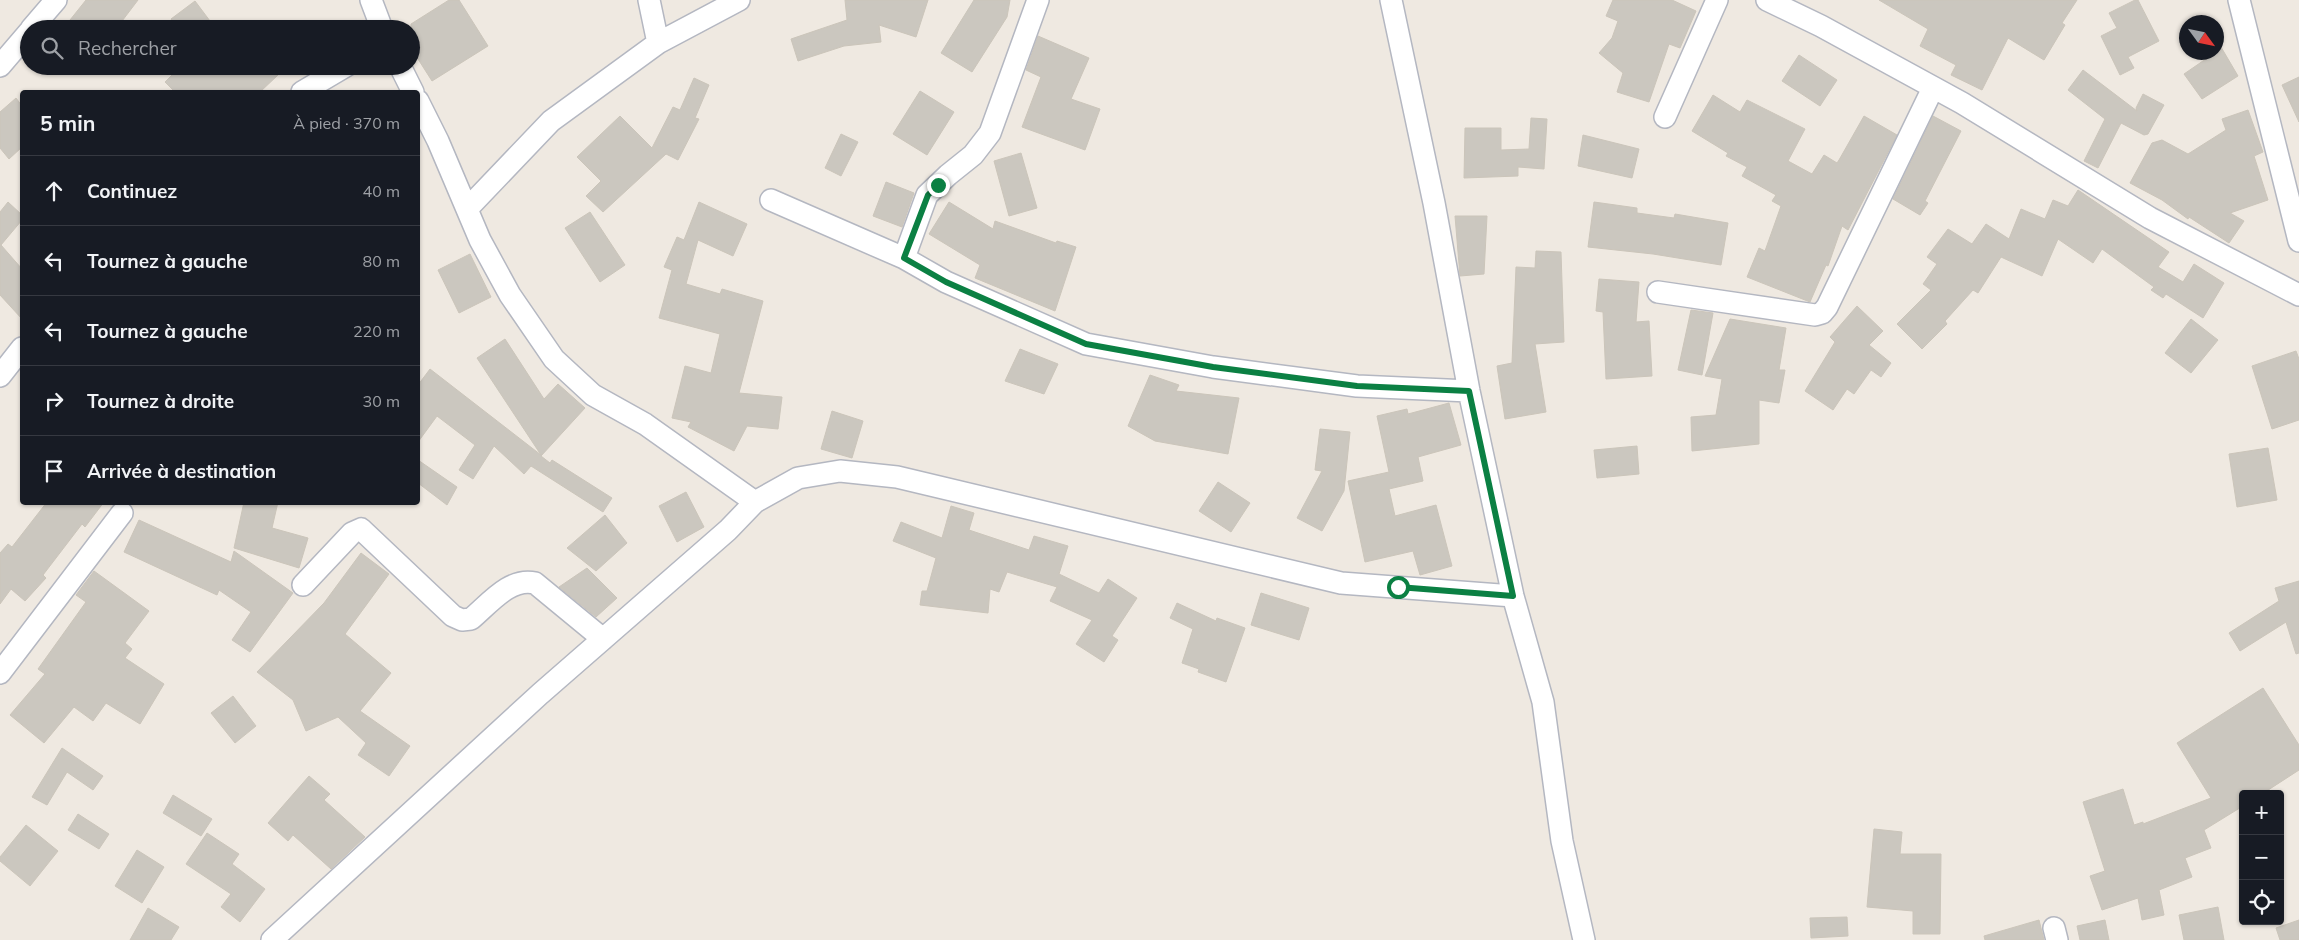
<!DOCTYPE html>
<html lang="fr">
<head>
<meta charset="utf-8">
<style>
  :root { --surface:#171b24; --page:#20242c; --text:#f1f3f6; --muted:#9ea1a6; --line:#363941 }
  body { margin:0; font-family:Mulish,sans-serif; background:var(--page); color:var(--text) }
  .controls { position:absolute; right:15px; bottom:15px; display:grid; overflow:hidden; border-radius:5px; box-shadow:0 1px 4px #0004 }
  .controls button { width:45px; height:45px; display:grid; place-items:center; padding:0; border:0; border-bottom:1px solid var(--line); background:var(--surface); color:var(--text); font:25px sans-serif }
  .compass { position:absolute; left:2179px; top:15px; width:45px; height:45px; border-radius:50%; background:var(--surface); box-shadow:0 1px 4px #0004; rotate:123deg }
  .stop { position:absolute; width:15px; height:15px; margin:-11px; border:4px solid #0b8043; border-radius:50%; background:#fff }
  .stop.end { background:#0b8043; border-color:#fff; box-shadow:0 1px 5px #0008 }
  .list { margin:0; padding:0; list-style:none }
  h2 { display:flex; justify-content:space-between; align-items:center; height:65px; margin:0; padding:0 20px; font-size:21px }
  h2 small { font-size:16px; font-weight:400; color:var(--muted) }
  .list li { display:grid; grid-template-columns:32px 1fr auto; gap:15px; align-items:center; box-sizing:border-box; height:70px; padding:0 20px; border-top:1px solid var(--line) }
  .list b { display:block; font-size:19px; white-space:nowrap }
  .list em { font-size:16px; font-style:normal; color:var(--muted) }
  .icon { flex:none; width:28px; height:28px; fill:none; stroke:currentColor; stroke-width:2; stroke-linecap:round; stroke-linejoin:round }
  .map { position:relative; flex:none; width:2299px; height:940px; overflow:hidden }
  .search { position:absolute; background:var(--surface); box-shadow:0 1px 4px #0004; left:20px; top:20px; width:400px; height:55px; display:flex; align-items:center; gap:12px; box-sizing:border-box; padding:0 18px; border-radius:28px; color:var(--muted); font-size:19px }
  .panel { position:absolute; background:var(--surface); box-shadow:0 1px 4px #0004; left:20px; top:90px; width:400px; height:415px; border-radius:5px }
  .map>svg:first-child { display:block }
  .building { fill:#cbc7bf; stroke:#cbc5ba }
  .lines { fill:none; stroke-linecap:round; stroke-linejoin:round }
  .street-casing { stroke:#b4b7c1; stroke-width:24 }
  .street { stroke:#fff; stroke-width:21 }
  .route { stroke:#0b8043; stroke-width:6 }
</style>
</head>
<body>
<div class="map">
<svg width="2299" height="940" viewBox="0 0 2299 940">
  <rect width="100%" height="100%" fill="#efe9e1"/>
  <path class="building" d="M86,0H138L116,29H81L70,20Z
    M449,0H459L488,46L432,81L411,48V24Z
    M845,0H928L916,37L879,25L881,42L844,46L798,61L791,39L847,20Z
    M974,0H1010L1007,17L972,72L941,53Z
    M1613,0H1672L1696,11L1680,48L1669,44L1649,102L1617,92L1623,73L1599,53L1612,38L1618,21L1606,16Z
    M1879,0H2077L2062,23L2065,25L2044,60L2008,38L1982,90L1951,75L1956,65L1920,46L1928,29Z
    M2135,0H2138L2159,41L2128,57L2134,68L2120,75L2101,36L2117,28L2109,13Z
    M195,1L216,29H178L171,19Z
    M1038,36L1089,58L1071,99L1100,109L1085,150L1022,127L1041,77L1026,70Z
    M2221,47L2238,76L2202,99L2184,74L2216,52Z
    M1799,55L1837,80L1820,106L1782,81Z
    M181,66H269L278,75L260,92H175L165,82Z
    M2083,70L2137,111L2136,108L2143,94L2164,105L2148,134L2144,135L2121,123L2098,168L2084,161L2105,119L2068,90Z
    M2299,77V122L2282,85Z
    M694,78L709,85L695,118L699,119L678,160L666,154L603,212L586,196L601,181L577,157L620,116L652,148L673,107L680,110Z
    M920,91L954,112L927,155L893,134Z
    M1713,95L1740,112L1747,100L1805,129L1788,161L1812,174L1824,155L1837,163L1839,160L1864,116L1897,135L1848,230L1842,226L1828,266L1826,265L1810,302L1747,277L1759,248L1765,251L1781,206L1772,201L1776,195L1742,176L1747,167L1726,156L1728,153L1692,131Z
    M16,98L22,106V147L9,159L0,148V112Z
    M2248,110L2263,152L2254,156L2268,200L2230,213L2244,221L2229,243L2189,217L2188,219L2162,200L2130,183L2152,143L2162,140L2188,154L2226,130L2222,119Z
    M1933,116L1961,131L1925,201L1928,203L1920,215L1893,199Z
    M1531,118L1547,119L1544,169L1518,167V176L1464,178L1465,128H1501V150L1529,149Z
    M841,134L858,142L841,176L825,168Z
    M1583,135L1639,149L1632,178L1578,166Z
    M1021,153L1037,208L1009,216L994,161Z
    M886,182L914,193L902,227L873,216Z
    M2078,190L2169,252L2158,267L2183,282L2194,264L2224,283L2203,318L2166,294L2163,298L2151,290L2154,287L2102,249L2093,263L2058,239L2042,276L2001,257L1978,293L1973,290L1945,321L1947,324L1922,349L1897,324L1931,290L1923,284L1937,264L1927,257L1948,229L1972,244L1986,224L2009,239L2021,209L2045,219L2053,200L2068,206Z
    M8,202L22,215V220L1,245L22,269V319L0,295V212Z
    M699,202L747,224L733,256L698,240L686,284L720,294L722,289L763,301L739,393L782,397L778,429L747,426L734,451L688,427L691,422L672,418L685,366L711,373L720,334L659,318L672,270L664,267L677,237L684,240Z
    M949,202L993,229L995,221L1056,243L1057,241L1076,247L1055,311L975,278L980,265L929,234Z
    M1594,202L1637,208V213L1674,218L1675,214L1728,223L1721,265L1653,254L1588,247Z
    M590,212L625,265L600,282L565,228Z
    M1455,216H1487L1484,274L1460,276Z
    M1536,251L1561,252L1564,342L1535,344L1546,412L1505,419L1497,366L1512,363L1516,267L1535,268Z
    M470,254L491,297L459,313L438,270Z
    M1599,279L1639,282L1636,322L1649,321L1652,376L1606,379L1603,312L1596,311Z
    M1857,306L1883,331L1869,345L1891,363L1881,377L1871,370L1854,394L1847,389L1833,410L1805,391L1835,342L1830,337Z
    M1691,310L1713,313L1702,375L1678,370Z
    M1730,319L1786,328L1779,370H1785L1779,403L1759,400V444L1692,451L1691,417L1716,415L1722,379L1705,376Z
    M2191,319L2218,340L2191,373L2165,353Z
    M505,339L544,399L558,384L585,408L541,456L550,463L552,460L612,498L603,512L531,466L524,474L494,446L473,479L459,470L475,445L437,416L418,442V385L430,369L541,455L477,358Z
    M1020,349L1058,364L1044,394L1005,381Z
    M2296,351L2299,359V420L2272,429L2252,366Z
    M1150,375L1179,385L1176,391L1239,398L1228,454L1155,441L1128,426Z
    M1449,403L1461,445L1418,457L1423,481L1389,489L1395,516L1436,505L1452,566L1420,575L1413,551L1365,562L1348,481L1389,472L1377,416L1407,409L1408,414Z
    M832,411L863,421L852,458L821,449Z
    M1320,429L1350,432L1344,491L1322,531L1297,518L1322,471L1315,470Z
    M1637,446L1639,474L1597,478L1594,450Z
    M2268,448L2277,500L2237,507L2229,454Z
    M418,460L457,487L447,505L418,483Z
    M1218,482L1250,503L1231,532L1199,511Z
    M686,492L704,527L677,542L659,506Z
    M47,502H104L85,527L82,524L43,575L46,578L25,601L11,589L0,604V553L8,544L12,547Z
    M244,502H278L272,528L308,538L299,568L234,548Z
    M951,506L974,513L969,530L1029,550L1034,536L1068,546L1059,574L1099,593L1108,579L1137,598L1112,636L1118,640L1104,662L1076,644L1092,620L1050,601L1057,587L1007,572L999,592L990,589L988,613L920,605L922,591H927L936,558L893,541L901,522L942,538Z
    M605,515L627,543L596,571L567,548Z
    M139,520L231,562L234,551L293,593L250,652L232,640L251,612L219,590L217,595L124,552Z
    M361,553L389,574L345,634L391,673L360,711L410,746L389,776L358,755L366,743L338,717L306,731L293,700L257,672L324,603Z
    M587,568L617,598L596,617L559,587Z
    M94,571L149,611L125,643L132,649L125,658L164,684L140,724L106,703L93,721L74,707L44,743L10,715L45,674L38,669L86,602L76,595Z
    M2299,581V653L2296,654L2286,622L2240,651L2229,633L2279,601L2275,588Z
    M1261,593L1309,608L1299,640L1251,625Z
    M1177,603L1216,621L1217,618L1245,628L1226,682L1198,672L1199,669L1182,663L1193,629L1170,618Z
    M2263,688L2299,745V770L2262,794H2243V806L2204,830L2211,848L2185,858L2192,877L2159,890L2164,915L2142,920L2138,898L2102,910L2090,876L2105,871L2083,802L2123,789L2134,825L2143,822V824L2211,798L2177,743Z
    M233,696L256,726L235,743L211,713Z
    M62,748L103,776L93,790L67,772L47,805L32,797Z
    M309,776L330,794L324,800L365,837L331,869L293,835L288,841L268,823Z
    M173,795L212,819L201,836L163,813Z
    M78,814L109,834L99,849L68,830Z
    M26,825L58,851L30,886L0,861V857Z
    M1874,829L1902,832L1900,854H1941L1940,934H1913V911L1867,907Z
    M207,833L239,854L232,864L265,889L240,922L221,907L231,894L186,864Z
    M137,850L164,867L142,903L115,886Z
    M2218,907L2224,940H2184L2179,915Z
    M148,908L179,927L171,940H130Z
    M1847,917L1848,936L1811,938L1810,918Z
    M2039,920L2044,940H1985L1984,936Z
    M2105,920L2109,940H2080L2077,926Z
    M2299,920V940H2280L2276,928Z"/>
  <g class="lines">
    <defs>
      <path id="street" d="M371,0L382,29
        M649,0L658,43
        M1391,0L1434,203L1469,391L1513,596L1543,702L1562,841L1584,940
        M1767,0L1821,26L1962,103L2150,218L2299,295
        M2239,0L2299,241
        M31,29L56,0
        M0,66L29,32
        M400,66L413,92
        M302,92L346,66
        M418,101L438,141L480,240L510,295L554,359L593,395L645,424L755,502
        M1665,117L1717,0
        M771,200L904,258L946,282L1086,344L1213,367L1357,386L1469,391
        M467,209L551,121L658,43L739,0
        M904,258L927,195L948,175L973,155L990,133L1038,0
        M1658,292L1815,315L1822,313L1827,307L1933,88
        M0,376L22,348
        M303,585L352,533L361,529L453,616L462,620L471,619C489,604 510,577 535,583L603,639
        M0,673L122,513
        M2054,928L2057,940
        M272,940L540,694L728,530L755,502L798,478L840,471L897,477L1341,583L1513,596"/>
    </defs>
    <use href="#street" class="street-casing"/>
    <use href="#street" class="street"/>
  </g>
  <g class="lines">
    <path class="route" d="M938,185L928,195L904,258L946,282L1086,344L1213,367L1357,386L1469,391L1513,596L1398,587"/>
  </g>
</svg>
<div class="controls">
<button>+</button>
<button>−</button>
<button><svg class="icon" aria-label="locate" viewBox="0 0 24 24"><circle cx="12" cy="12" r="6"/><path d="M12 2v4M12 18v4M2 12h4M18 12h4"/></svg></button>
</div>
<svg class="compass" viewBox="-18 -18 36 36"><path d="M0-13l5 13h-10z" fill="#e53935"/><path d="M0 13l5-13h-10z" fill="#9ea1a6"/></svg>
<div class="stop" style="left:1398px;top:587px"></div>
<div class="stop end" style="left:938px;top:185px"></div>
<div class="search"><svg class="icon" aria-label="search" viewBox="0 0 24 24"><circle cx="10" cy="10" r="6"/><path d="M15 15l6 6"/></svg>Rechercher</div>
<section class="panel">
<h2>5 min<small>À pied · 370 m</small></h2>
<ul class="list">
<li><svg class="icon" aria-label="ahead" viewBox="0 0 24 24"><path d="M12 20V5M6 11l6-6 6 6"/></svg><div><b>Continuez</b></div><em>40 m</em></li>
<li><svg class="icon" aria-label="left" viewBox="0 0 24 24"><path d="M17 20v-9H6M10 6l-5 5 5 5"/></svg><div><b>Tournez à gauche</b></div><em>80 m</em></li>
<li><svg class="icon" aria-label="left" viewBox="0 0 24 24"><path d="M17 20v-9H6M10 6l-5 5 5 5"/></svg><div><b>Tournez à gauche</b></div><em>220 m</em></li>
<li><svg class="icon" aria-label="right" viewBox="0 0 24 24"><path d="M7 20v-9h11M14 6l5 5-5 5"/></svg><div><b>Tournez à droite</b></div><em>30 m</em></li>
<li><svg class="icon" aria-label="arrive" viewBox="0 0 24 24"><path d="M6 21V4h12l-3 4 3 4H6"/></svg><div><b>Arrivée à destination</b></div></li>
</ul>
</section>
</div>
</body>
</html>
